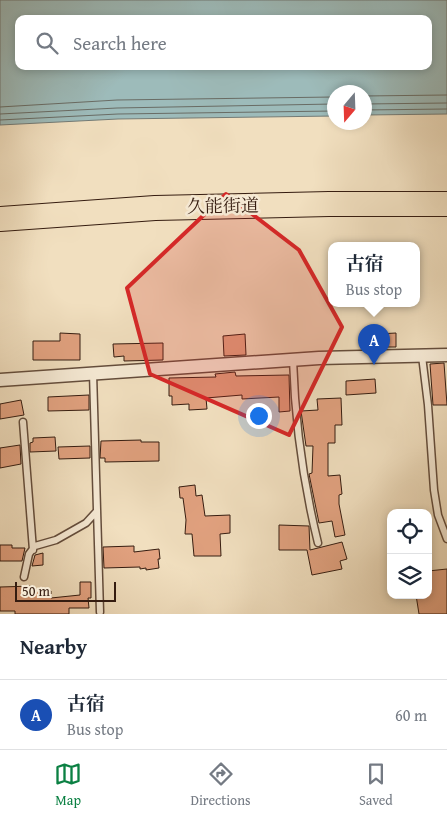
<!DOCTYPE html>
<html lang="en">
<head>
<meta charset="utf-8">
<style>
  :root { --surface:#fff; --page:#f2f2f3; --text:#1f2937; --muted:#747a83; --line:#e0e1e3; --accent:#0b8043 }
  body { margin:0; font-family:"Gentium Book Plus","Noto Serif JP",serif; background:var(--page); color:var(--text) }
  .controls { position:absolute; right:15px; bottom:15px; display:grid; overflow:hidden; border-radius:10px; box-shadow:0 2px 8px #0003 }
  .controls button { width:45px; height:45px; display:grid; place-items:center; padding:0; border:0; border-bottom:1px solid var(--line); background:var(--surface); color:var(--text); font:25px sans-serif }
  .compass { position:absolute; left:327px; top:85px; width:45px; height:45px; border-radius:50%; background:var(--surface); box-shadow:0 2px 8px #0003; rotate:199deg }
  .scale { position:absolute; left:15px; bottom:12px; width:101px; box-sizing:border-box; padding-left:5px; border:2px solid #351c10; border-top:0; font-size:14px; line-height:18px; white-space:nowrap; color:#351c10; -webkit-text-stroke:4px #f6ead5; paint-order:stroke }
  .you { position:absolute; left:258px; top:415px; width:18px; height:18px; margin:-12px; border:4px solid #fff; border-radius:50%; background:#1a73e8; box-shadow:0 0 0 8px #1a73e833 }
  .badge { display:grid; place-items:center; width:32px; height:32px; border-radius:50%; background:var(--accent); color:#fff; font-size:16px; font-weight:700 }
  .pin { position:absolute; translate:-50% -41px; filter:drop-shadow(0 1px 2px #0008) }
  .pin::after { content:''; position:absolute; top:26px; width:18px; height:15px; background:inherit; clip-path:polygon(0 0,100% 0,50% 100%) }
  .popup { position:absolute; left:328px; top:242px; width:92px; height:65px; box-sizing:border-box; display:grid; place-content:center; border-radius:10px; background:var(--surface); filter:drop-shadow(0 1px 4px #0005); font-size:16px; white-space:nowrap; color:var(--muted) }
  .popup b { font-size:19px; color:var(--text) }
  .popup::after { content:''; position:absolute; left:50%; top:100%; margin-left:-10px; border:10px solid transparent; border-top-color:var(--surface) }
  .list { margin:0; padding:0; list-style:none }
  h2 { display:flex; justify-content:space-between; align-items:center; height:65px; margin:0; padding:0 20px; font-size:21px }
  h2 small { font-size:16px; font-weight:400; color:var(--muted) }
  .list li { display:grid; grid-template-columns:32px 1fr auto; gap:15px; align-items:center; box-sizing:border-box; height:70px; padding:0 20px; border-top:1px solid var(--line) }
  .list b { display:block; font-size:19px; white-space:nowrap }
  .list p { margin:0; font-size:16px; white-space:nowrap; color:var(--muted) }
  .list em { font-size:16px; font-style:normal; color:var(--muted) }
  .icon { flex:none; width:28px; height:28px; fill:none; stroke:currentColor; stroke-width:2; stroke-linecap:round; stroke-linejoin:round }
  .map { position:relative; flex:none; width:447px; height:614px; overflow:hidden }
  .search { position:absolute; background:var(--surface); box-shadow:0 2px 8px #0003; left:15px; right:15px; top:15px; height:55px; display:flex; align-items:center; gap:12px; box-sizing:border-box; padding:0 18px; border-radius:10px; color:var(--muted); font-size:19px }
  .sheet { height:135px; background:var(--surface) }
  nav { display:flex; justify-content:space-around; align-items:center; box-sizing:border-box; height:70px; border-top:1px solid var(--line); background:var(--surface); font-size:14px; color:var(--muted) }
  nav a { display:grid; justify-items:center; gap:2px }
  nav .on { color:var(--accent) }
  .map>svg:first-child { display:block }
  .water { fill:#9dbbba; stroke:#737b76; fill-rule:evenodd }
  .lines { fill:none; stroke-linecap:round; stroke-linejoin:round }
  .shore { stroke:#696c65; stroke-width:1 }
  .building { fill:#e2a280; stroke:#351c10 }
  .lane-casing { stroke:#644d3c; stroke-width:9 }
  .street-casing { stroke:#644d3c; stroke-width:15 }
  .highway-casing { stroke:#351c10; stroke-width:26 }
  .lane { stroke:#f6ead5; stroke-width:6 }
  .street { stroke:#f6ead5; stroke-width:12 }
  .highway { stroke:#f1dfbf; stroke-width:24 }
  .marked { fill:#d62828; fill-opacity:0.2; stroke:#d62828; stroke-width:4; stroke-linejoin:round }
  .labels { text-anchor:middle; stroke-width:5; stroke-linejoin:round; paint-order:stroke }
  .street-label { font-size:18px; fill:#351c10; stroke:#f6ead5 }
</style>
</head>
<body>
<div class="map">
<svg width="447" height="614" viewBox="0 0 447 614">
  <rect width="100%" height="100%" fill="#f1dfbf"/>
  <filter id="stains"><feTurbulence type="fractalNoise" baseFrequency=".004" numOctaves="4"/><feColorMatrix values="0 0 0 0 .2 0 0 0 0 .09 0 0 0 0 .02 0 0 0 .5 -.17"/></filter>
  <radialGradient id="worn" r=".72"><stop offset=".6" stop-color="#630" stop-opacity="0"/><stop offset="1" stop-color="#630" stop-opacity=".3"/></radialGradient>
  <path class="water" d="M0,0H447V114L365,115L364,92H334V116L118,119L0,125ZM19,19H428V66H19Z"/>
  <g class="lines">
    <path class="shore" d="M364,96L447,95
      M364,104L447,103
      M0,107L117,100L334,97
      M364,110L447,109
      M0,114L117,108L334,104
      M0,120L118,114L334,111"/>
  </g>
  <path class="building" d="M60,333L80,334V360H33V341H60Z
    M396,333V347H378V334Z
    M245,334L246,355L224,356L223,336Z
    M163,343V360L124,361V356L114,357L113,344Z
    M444,363L447,405H433L430,364Z
    M235,372L236,376L289,375L290,411L279,412V397L242,399V395L206,398L207,409L189,410V404L172,405V396H169V378L216,377L215,374Z
    M375,379L376,393L346,395V381Z
    M89,395V410L48,411V397Z
    M341,398L342,425H335V443H328V476L340,475L342,494L339,495V504L345,535L335,537L332,521L319,523L309,474L312,473L313,446H306L301,411L318,410L317,399Z
    M21,400L24,415L0,419V404Z
    M55,437L56,451L30,452V443L33,442V438Z
    M141,440V442H159V461L105,462V458H100L101,441Z
    M20,445L21,464L0,468V448Z
    M90,446V458L59,459L58,447Z
    M195,485L196,496L202,495L205,516L230,515V533L220,534L221,556H194L192,534H185L186,520L183,498H180L179,487Z
    M279,525L309,526L310,550L342,542L347,559L340,561L342,569L312,575L307,550H279Z
    M0,545H12V548H25L22,561H0Z
    M134,546V552L159,549L160,559H158L159,568L146,570V568L140,569V567L104,568L103,547Z
    M43,553V565L32,566L35,555Z
    M447,569V614H419L416,595H428V571Z
    M80,582H91V598H88L89,608H69V614H15V611H0V587L34,586L35,591H51V598L80,595Z"/>
  <g class="lines">
    <defs>
      <path id="lane" d="M422,356L428,405L434,490L438,515L447,539
        M293,360C295,422 303,482 318,543
        M93,373L100,612
        M23,422L33,550
        M24,577L29,554L35,546L56,540L86,523L97,511"/>
      <path id="street" d="M0,380L319,358L447,355"/>
      <path id="highway" d="M0,219L155,208L329,204H447"/>
    </defs>
    <use href="#lane" class="lane-casing"/>
    <use href="#street" class="street-casing"/>
    <use href="#highway" class="highway-casing"/>
    <use href="#lane" class="lane"/>
    <use href="#street" class="street"/>
    <use href="#highway" class="highway"/>
  </g>
  <path class="marked" d="M226,194L299,250L342,327L289,435L150,374L127,288Z"/>
  <g class="labels">
    <g class="street-label">
      <text transform="translate(223 206) rotate(-1)" y="6">久能街道</text>
    </g>
  </g>
  <rect width="100%" height="100%" filter="url(#stains)"/>
  <rect width="100%" height="100%" fill="url(#worn)"/>
</svg>
<div class="controls">
<button><svg class="icon" aria-label="locate" viewBox="0 0 24 24"><circle cx="12" cy="12" r="6"/><path d="M12 2v4M12 18v4M2 12h4M18 12h4"/></svg></button>
<button><svg class="icon" aria-label="layers" viewBox="0 0 24 24"><path d="M12 4l9 5-9 5-9-5zM3 14l9 5 9-5"/></svg></button>
</div>
<svg class="compass" viewBox="-18 -18 36 36"><path d="M0-13l5 13h-10z" fill="#e53935"/><path d="M0 13l5-13h-10z" fill="#747a83"/></svg>
<div class="scale">50 m</div>
<div class="you"></div>
<div class="pin badge" style="left:374px;top:365px;background:#1a4fb4">A</div>
<div class="popup"><b>古宿</b>Bus stop</div>
<div class="search"><svg class="icon" aria-label="search" viewBox="0 0 24 24"><circle cx="10" cy="10" r="6"/><path d="M15 15l6 6"/></svg>Search here</div>
</div>
<section class="sheet">
<h2>Nearby<small></small></h2>
<ul class="list">
<li><span class="badge" style="background:#1a4fb4">A</span><div><b>古宿</b><p>Bus stop</p></div><em>60 m</em></li>
</ul>
</section>
<nav>
<a class="on"><svg class="icon" aria-label="map" viewBox="0 0 24 24"><path d="M3 6l6-2 6 2 6-2v14l-6 2-6-2-6 2zM9 4v14M15 6v14"/></svg>Map</a>
<a><svg class="icon" aria-label="directions" viewBox="0 0 24 24"><path d="M12 3l9 9-9 9-9-9zM9 14v-3h6M13 9l2 2-2 2"/></svg>Directions</a>
<a><svg class="icon" aria-label="saved" viewBox="0 0 24 24"><path d="M7 4h10v16l-5-4-5 4z"/></svg>Saved</a>
</nav>
</body>
</html>
